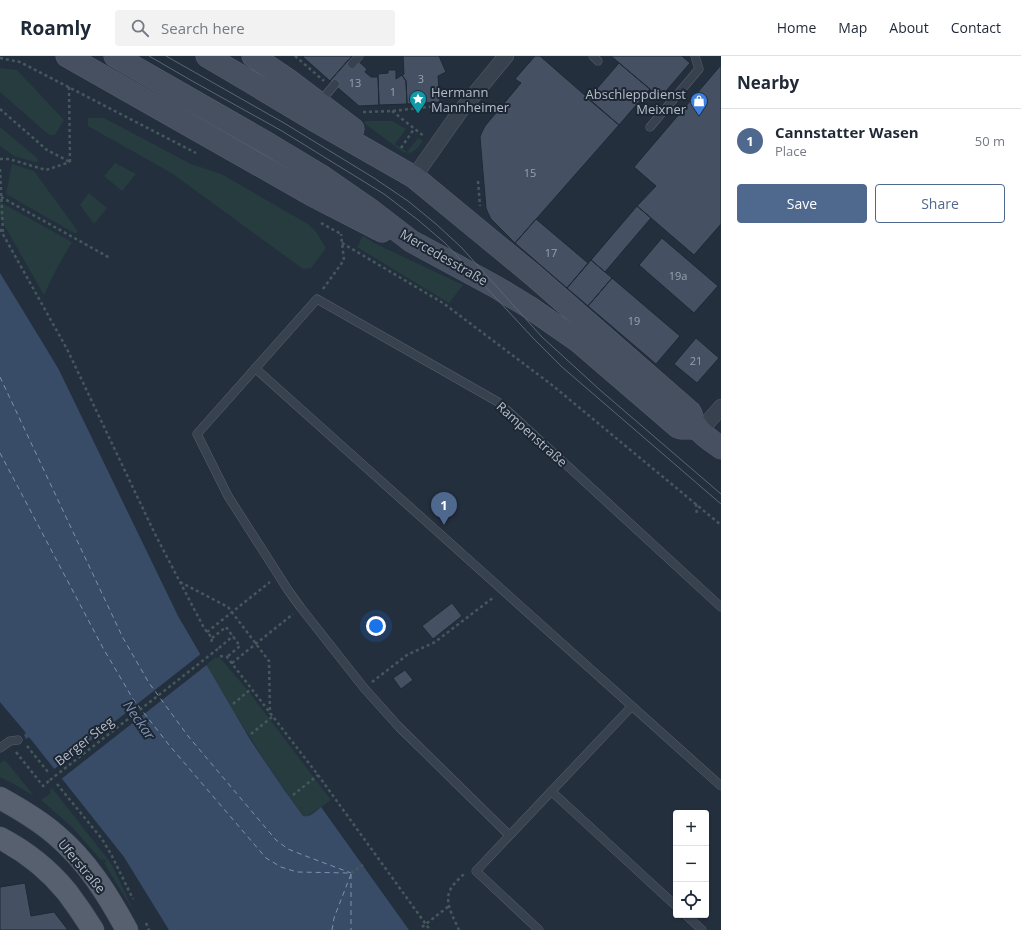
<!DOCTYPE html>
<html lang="en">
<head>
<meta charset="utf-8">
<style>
  :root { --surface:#fff; --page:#f2f2f3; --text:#1f2937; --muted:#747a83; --line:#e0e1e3; --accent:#4f688e }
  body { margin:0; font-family:"Open Sans",sans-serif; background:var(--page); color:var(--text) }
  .controls { position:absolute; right:12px; bottom:12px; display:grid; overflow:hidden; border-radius:4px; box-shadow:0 1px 3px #0004 }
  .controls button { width:36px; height:36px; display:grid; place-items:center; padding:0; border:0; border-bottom:1px solid var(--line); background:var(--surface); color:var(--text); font:20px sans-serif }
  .you { position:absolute; left:376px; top:570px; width:14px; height:14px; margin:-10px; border:3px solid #fff; border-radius:50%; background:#1a73e8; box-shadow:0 0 0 6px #1a73e833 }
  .badge { display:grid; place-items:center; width:26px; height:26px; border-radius:50%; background:var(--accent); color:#fff; font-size:13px; font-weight:700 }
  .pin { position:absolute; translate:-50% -33px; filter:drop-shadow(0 1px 2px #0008) }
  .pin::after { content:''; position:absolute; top:21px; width:14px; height:12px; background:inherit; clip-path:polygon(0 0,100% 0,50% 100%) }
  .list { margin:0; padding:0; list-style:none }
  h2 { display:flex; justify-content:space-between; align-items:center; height:52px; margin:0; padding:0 16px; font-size:17px }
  h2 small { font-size:13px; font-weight:400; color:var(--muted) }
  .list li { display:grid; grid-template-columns:26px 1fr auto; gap:12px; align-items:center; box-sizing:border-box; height:64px; padding:0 16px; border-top:1px solid var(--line) }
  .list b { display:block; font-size:15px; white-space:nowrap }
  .list p { margin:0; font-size:13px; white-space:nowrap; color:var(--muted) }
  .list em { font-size:13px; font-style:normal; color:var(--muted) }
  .actions { display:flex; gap:8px; padding:12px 16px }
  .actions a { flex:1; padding:9px 0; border:1px solid var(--accent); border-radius:4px; text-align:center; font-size:14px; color:var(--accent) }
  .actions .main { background:var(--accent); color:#fff }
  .icon { flex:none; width:22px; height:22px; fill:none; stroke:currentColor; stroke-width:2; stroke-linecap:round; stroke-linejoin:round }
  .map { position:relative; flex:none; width:721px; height:874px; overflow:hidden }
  header { display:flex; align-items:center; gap:24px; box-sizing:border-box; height:56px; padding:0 20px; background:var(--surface); border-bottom:1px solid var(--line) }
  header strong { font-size:19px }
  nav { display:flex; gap:22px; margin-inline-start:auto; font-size:14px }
  .search { width:280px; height:36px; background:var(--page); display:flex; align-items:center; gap:10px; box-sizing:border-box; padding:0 14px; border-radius:4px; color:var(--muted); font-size:15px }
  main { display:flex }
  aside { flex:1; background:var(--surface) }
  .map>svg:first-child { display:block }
  .green { fill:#263c3f }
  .water { fill:#394c67 }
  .pier { fill:#242f3e }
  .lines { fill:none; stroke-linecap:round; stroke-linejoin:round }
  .ferry { stroke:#7c92b1; stroke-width:1; stroke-dasharray:5 4; stroke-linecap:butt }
  .building { fill:#455162; stroke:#1f2835 }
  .service-casing { stroke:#565f6c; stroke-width:9 }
  .minor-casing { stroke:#565f6c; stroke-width:16 }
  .secondary-casing { stroke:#565f6c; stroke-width:23 }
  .primary-casing { stroke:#414a57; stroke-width:23 }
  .path { stroke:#44595c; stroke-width:2.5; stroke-dasharray:3 3; stroke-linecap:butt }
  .service { stroke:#38414e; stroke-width:8 }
  .minor { stroke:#38414e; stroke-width:15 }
  .secondary { stroke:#465061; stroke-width:22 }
  .primary { stroke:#56606e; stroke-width:22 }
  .tram { stroke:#5a6575; stroke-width:1 }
  .path-bridge { stroke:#44595c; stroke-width:2.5; stroke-dasharray:3 3; stroke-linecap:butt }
  .labels { text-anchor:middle; stroke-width:4; stroke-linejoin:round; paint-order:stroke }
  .number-label { font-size:11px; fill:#98a1af }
  .poi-label { font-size:13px; fill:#b4bcc9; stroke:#1d2633; text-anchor:start }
  .street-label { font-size:13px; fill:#b4bcc9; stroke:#1d2633 }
  .water-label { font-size:14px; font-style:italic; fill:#7c92b1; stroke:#1d2633 }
</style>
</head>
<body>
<header>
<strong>Roamly</strong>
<div class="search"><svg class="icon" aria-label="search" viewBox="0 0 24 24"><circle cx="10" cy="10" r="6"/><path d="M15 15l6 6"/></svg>Search here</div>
<nav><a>Home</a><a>Map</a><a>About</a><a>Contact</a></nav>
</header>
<main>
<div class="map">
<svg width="721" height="874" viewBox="0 0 721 874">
  <rect width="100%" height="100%" fill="#242f3e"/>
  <path class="green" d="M0,12L17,14L64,64L55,79H52L48,78L0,36Z
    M88,62H104L191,108L221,118L308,168L316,176L326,192L311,212L303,213L173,118L88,70Z
    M366,65H392L406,73L395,88L407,96L418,82L423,85C417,93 413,99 403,96L364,67Z
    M0,71L37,102L38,104L37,106H35L14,100L0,90Z
    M115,107L136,118L122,135L104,120Z
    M12,108L34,115L77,174V177H74L6,138Z
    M89,137L107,152L94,168L80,149Z
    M0,146L72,186L56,214L44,239L0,162Z
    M363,180L374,187L463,229L449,247L357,191Z
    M216,601L217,603L219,601L227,610L249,636L331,744L308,760L305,761L303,760C268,711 236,661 206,609Z
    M5,704L34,740L14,728L0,721V707Z
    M52,732L106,801L112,809L133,854L122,836L104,807L106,806L104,803L101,804L72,771L41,744L51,737L50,734Z"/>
  <path class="water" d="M0,217L44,289L59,314L178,560L210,615L251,685L285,735L303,760C310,762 316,755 321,751L409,874H169L124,801L29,681L26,683L24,679L26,677L0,646Z"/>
  <path class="pier" d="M202,597L208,608L60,724L53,714Z"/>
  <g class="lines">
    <path class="ferry" d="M0,321L123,582L149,627L188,680L276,784L288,793L303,799L351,817
      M0,397L103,592L133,643L169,689L266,802L281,811L297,816L348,817
      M351,818V874
      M332,874L334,862L351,818"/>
  </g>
  <path class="building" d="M304,0H352L330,25L303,1Z
    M403,0H439L446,16L438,20L440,46L407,48L406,25L402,19L404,18Z
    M535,0H540L619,69L515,187L491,163L488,157L486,152L480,81L482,76L485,70L521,27L515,23Z
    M611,0H682L690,7L660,42Z
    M348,4L354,9L358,5L367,13L365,16L371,21H378L379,49L359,50L330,25Z
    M619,7L650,33L619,69L588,43Z
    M721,9V168L694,199L637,150L656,130L634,111Z
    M388,14H396V23L402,19L406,25L407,48L379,49L378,18L388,17Z
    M637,150L651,162L605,216L591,204Z
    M536,163L588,207L567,232L515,187Z
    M662,182L718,230L694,257L639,209Z
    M591,204L612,222L588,250L567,232Z
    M612,222L680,280L656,308L588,250Z
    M696,282L719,302L697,327L674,308Z
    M452,547L462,560L433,583L422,570Z
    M405,614L413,624L401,633L393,622Z
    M25,827L31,860L54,856L68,874H0V831Z"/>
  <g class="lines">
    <defs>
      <path id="service" d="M593,0L598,5
        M352,8L359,0
        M320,46L335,28
        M650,71L699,13L695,0
        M255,312L721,730
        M0,692L10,685L18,684
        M551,735L676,850
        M509,779L399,671L364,632L301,552L288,534L228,440L197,378L317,243L498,346L721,551
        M686,859L702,874
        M539,874L476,815L632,650"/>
      <path id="minor" d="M414,121L459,57L506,0
        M700,375L721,351"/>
      <path id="secondary" d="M67,0L312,139L382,175
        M115,0L265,86L320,119L372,155L411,185L496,231L529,251L578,285L678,371L682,372H694L700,375
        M207,0L316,65L414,121L533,219L690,356C693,360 692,364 695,368C700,378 712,385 721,392
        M253,0L287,23L353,73"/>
      <path id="primary" d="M0,742C20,753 39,764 56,779C87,805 108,839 127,874
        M0,782C25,795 49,814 67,836C76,848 85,861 93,874"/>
    </defs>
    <use href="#service" class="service-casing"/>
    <use href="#minor" class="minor-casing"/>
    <use href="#secondary" class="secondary-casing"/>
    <use href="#primary" class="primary-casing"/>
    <path class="path" d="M295,0L324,25
      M0,2L20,6L196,97
      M69,31L70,106
      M0,53L47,94L70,106
      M392,55L425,81
      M363,56L392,55L446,49
      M401,92L414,73
      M0,103H9L46,114L70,106
      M0,113L3,177
      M478,125L480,150
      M1,141L110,202
      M321,167L341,178
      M0,173L67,293L155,478L204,572L212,582L211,588
      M342,187L443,247L552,329L721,469
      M323,233L344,204L341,178
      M696,448L697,459
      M180,526L228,551L269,605L270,658
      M207,576L270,526
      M212,582L226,571L240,590L227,601
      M219,592L233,580
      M220,600L227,601L318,719L430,874
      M232,607L293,558
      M372,626L407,599L435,586L494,541
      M233,648L251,633
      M251,678L272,661
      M27,690L48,716
      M16,696L43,730L50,724
      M57,728L102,783L111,798L133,843
      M293,739L318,719
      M351,817L363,809
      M146,867L149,874
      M422,871L449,850
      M459,874C454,862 442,844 452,831C455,826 461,821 465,817"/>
    <use href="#service" class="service"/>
    <use href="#minor" class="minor"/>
    <use href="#secondary" class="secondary"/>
    <use href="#primary" class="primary"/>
    <path class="tram" d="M149,0L194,26L282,75L384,138L418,164L445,187L533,282L562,311L721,448
      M166,0L284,67L374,122L408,145L436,168L461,191L542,281L600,334L721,438"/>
    <path class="path-bridge" d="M50,724L219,592"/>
  </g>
  <defs>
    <symbol id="sight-pin" viewBox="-11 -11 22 30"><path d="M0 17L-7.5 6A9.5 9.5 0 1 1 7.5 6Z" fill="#0f9aa8" stroke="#1d2633"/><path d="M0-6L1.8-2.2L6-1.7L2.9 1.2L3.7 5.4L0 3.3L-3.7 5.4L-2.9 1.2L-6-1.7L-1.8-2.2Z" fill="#fff"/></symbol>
    <symbol id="shop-pin" viewBox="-11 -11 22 30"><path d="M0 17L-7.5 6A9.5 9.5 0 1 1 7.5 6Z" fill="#3f7fe0" stroke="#1d2633"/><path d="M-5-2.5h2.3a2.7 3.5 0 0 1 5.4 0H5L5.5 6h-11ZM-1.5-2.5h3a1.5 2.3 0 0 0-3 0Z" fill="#fff"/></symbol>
  </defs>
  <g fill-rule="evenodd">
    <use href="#sight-pin" x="408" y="33" width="20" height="27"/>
    <use href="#shop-pin" x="689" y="35" width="20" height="27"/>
  </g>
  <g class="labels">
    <g class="number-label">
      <text x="421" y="27">3</text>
      <text x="355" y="31">13</text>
      <text x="393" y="40">1</text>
      <text x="530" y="121">15</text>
      <text x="551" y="201">17</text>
      <text x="678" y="224">19a</text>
      <text x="634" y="269">19</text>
      <text x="696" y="309">21</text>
    </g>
    <g class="poi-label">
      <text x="431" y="41">Hermann<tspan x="431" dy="15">Mannheimer</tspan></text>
      <text x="686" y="43" text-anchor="end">Abschleppdienst<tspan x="686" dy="15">Meixner</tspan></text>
    </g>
    <g class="street-label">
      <text transform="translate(444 201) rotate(30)" y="5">Mercedesstraße</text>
      <text transform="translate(532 378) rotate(42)" y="5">Rampenstraße</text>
      <text transform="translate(84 685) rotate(-38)" y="5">Berger Steg</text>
      <text transform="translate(82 810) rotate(50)" y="5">Uferstraße</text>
    </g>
    <g class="water-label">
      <text transform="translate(139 664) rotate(55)" y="5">Neckar</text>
    </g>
  </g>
</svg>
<div class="controls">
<button>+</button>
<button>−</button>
<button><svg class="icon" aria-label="locate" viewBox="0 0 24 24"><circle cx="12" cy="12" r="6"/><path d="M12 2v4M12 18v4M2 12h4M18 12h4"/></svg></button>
</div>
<div class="you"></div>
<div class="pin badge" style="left:444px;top:469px">1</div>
</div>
<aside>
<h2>Nearby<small></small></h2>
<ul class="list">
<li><span class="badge">1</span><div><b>Cannstatter Wasen</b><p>Place</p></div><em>50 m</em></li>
</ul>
<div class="actions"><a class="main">Save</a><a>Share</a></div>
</aside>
</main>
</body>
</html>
